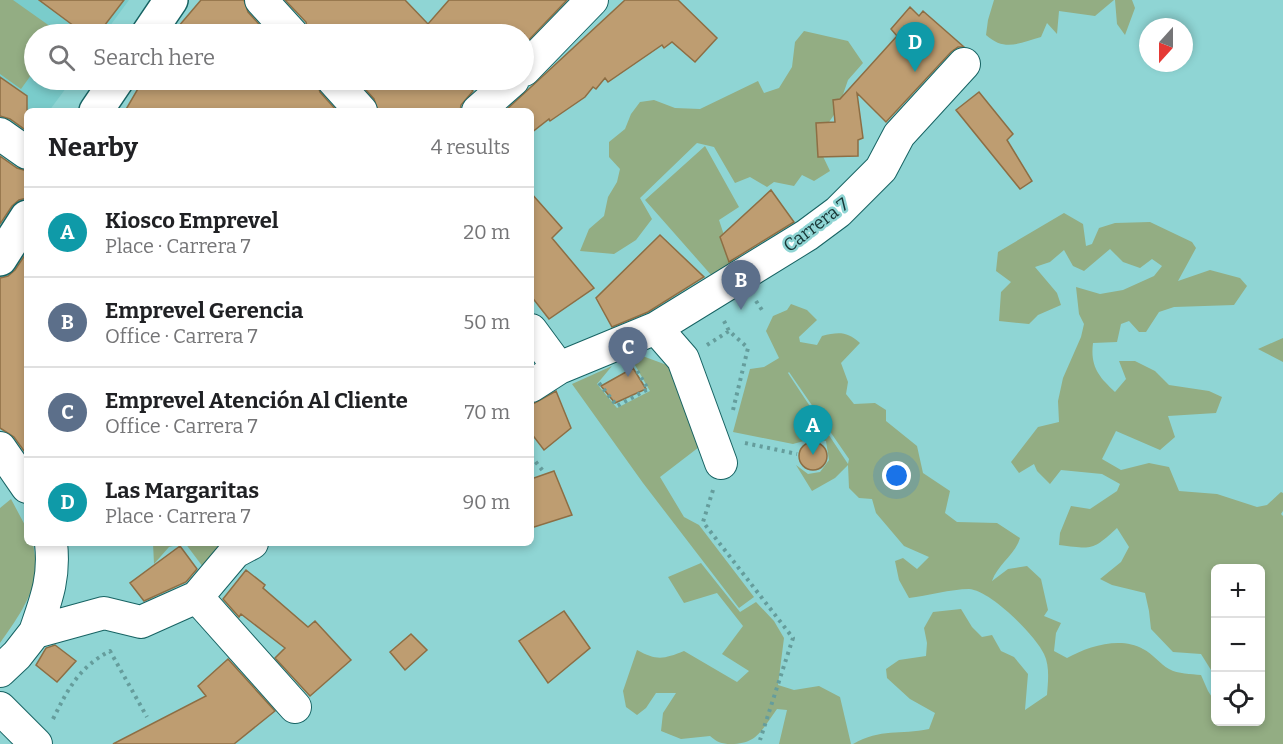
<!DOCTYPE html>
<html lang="en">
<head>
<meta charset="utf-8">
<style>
  :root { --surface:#fff; --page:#f2f2f2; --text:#202124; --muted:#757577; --line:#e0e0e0; --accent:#0f766e }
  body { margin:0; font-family:Bitter,serif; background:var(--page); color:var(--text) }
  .controls { position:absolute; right:18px; bottom:18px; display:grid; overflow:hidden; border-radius:9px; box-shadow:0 3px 9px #0003 }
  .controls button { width:54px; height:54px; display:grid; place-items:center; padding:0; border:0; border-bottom:2px solid var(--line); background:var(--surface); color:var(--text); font:30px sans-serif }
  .compass { position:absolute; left:1139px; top:18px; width:54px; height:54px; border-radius:50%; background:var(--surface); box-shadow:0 3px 9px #0003; rotate:201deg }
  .you { position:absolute; left:897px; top:476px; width:21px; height:21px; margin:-15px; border:4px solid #fff; border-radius:50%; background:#1a73e8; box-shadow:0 0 0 9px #1a73e833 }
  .badge { display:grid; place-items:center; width:39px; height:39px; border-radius:50%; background:var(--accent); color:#fff; font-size:20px; font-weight:700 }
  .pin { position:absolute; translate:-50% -50px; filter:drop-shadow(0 2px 3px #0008) }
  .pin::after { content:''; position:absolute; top:32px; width:21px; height:18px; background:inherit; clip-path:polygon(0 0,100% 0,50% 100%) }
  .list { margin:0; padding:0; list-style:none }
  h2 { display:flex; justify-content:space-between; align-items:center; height:78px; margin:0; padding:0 24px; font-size:26px }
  h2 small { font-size:20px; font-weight:400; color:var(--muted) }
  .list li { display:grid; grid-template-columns:39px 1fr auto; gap:18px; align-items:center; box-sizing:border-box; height:90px; padding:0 24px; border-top:2px solid var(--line) }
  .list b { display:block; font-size:22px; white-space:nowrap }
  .list p { margin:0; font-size:20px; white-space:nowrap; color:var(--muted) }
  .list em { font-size:20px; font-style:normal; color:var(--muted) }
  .icon { flex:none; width:33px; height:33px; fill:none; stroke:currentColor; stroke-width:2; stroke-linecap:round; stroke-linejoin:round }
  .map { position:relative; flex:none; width:1283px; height:744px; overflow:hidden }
  .search { position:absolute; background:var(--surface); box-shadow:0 3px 9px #0003; left:24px; top:24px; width:510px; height:66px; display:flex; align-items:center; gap:15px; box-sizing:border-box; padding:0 21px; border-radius:33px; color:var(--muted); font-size:22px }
  .panel { position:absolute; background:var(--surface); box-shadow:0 3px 9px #0003; left:24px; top:108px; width:510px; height:438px; border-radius:9px }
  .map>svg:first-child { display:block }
  .built { fill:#7acccb }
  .green { fill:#93ad83; fill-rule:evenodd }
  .building { fill:#be9d71; stroke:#8d6e44; stroke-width:1.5 }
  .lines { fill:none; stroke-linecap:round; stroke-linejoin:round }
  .minor-casing { stroke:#176363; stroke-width:34 }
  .major-casing { stroke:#176363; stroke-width:36 }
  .path { stroke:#659d9c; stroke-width:4; stroke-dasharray:3 4.5; stroke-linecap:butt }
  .minor { stroke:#fff; stroke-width:32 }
  .major { stroke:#fff; stroke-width:33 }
  .labels { text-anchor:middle; stroke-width:5; stroke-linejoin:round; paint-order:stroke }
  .street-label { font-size:18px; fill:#173534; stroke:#8fd5d4 }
</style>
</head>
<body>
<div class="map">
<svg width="1283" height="744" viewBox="0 0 1283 744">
  <rect width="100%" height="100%" fill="#8fd5d4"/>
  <path class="built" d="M0,0H129L104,34H34V80H72L49,111H27V142L0,129Z"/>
  <path class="green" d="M0,0H13L61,34H34V71L21,89L0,74Z
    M994,0H1114L1095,16L1059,11L1057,34L1047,23L1041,37C1019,43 1005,52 986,35L988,20Z
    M1115,0H1132L1135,8L1125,35L1117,24Z
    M804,31L848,41L863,63L848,80L838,109L827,125L819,148L830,171L814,181L802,175L794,186L774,182L767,187L750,177L735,183L714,147L697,143L640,198L652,219L636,240L614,254L580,251L589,229L604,216L608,197L617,182L620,169L609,157V142L625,129L631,114L640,102L654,100L675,108L700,109L758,81L764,93L779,88L792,67L795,42Z
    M705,146L739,207L719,220L733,262L712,276L645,200Z
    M1064,213L1083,224L1086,246L1092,244L1099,228L1115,223L1150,222L1192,242L1196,248L1178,281L1210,270L1240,278L1247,286L1234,305L1174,307L1159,312L1146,332H1139L1129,321L1121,324L1117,342L1093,343C1090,367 1099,377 1115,392L1126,379L1119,361H1135L1155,371L1169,385L1209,391L1222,397L1216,413L1168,416L1175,437L1160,450L1116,431L1102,459L1121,470L1149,463L1169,467L1179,491L1217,494L1257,507L1267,505L1281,492L1283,493V511L1281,514L1283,516V744H853C881,728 900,735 929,729L935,713L910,699L887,678L886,669L899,660L926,656L927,643L924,628L933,612L961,609L972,627L982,637L992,635L1001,651L1014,657L1028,674L1025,710L1047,695C1048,682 1050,666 1044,654C1035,635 990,590 969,589C951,589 927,596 909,598L899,580L895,561L903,558L917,569L929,557L904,546L876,513L872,499L859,498L849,488L848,465L835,478L812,491L796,465L808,474L820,472L829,460L826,441L811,439L793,444L733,432L750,369L764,367L779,358L766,331L773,316L787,310L791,304L807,310L817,320L799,337L800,342L817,345L822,336C838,332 847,331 860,343L841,363L848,382L846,394L854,404L875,403L886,410V421L917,446L923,473L950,491L945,513L957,522L997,523L1020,538C1015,555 998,564 992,581L1008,569L1027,566L1041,579L1048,610L1044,616L1061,623L1056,633L1054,651L1067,658C1088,646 1121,636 1143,649C1153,654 1160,664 1169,669C1178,674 1191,674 1201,675L1208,691L1215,702L1216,722H1260V568H1216L1215,672L1211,670L1201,654L1173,652L1151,629L1149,611L1145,593L1112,585L1100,579L1121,562L1129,547L1117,528C1092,551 1093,549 1059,545L1060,533L1071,506L1090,509L1117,491L1120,484L1102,474L1061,470L1050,484L1037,471L1034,464L1019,473L1011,462L1038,427L1059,422L1058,401L1063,378L1081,337L1084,324L1079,314L1076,287L1100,294L1123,290L1154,276L1162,266L1152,259L1140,268L1123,262L1110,249L1084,271L1073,266L1064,250L1050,262L1035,267L1057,293L1061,305L1038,315L1029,324L999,321L1001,292L1011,282L996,271L998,252ZM789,372L849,459L848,464L788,373Z
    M1283,338V362L1258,349Z
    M637,354L675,368L703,444L660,477L684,517L699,525L754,597L739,608L643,483L572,384L612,366L597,384L617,408L650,391L632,360Z
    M11,499L27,529V543H33C34,552 37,563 36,571C33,597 15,622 0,643V508Z
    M153,543H225L203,567L185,543L169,547L154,564Z
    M701,563L740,612L756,602L774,621L784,638L778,685L794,690L819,686L840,697L851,744H779L787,710L777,709C762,729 758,744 731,744C721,744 717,742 710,736L681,739L661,731L663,713L676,693H656L646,708L637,715L626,707L623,691L637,650C657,661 664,659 684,651L737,682L749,671L722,654L743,626L717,593L684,603L668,577Z"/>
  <path class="building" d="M39,0H124L98,34H67L74,26Z
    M201,0H244L248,12L268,34H172Z
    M285,0H405L428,24L449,0H567L524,45V34H309L306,22Z
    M625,0H678L717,38L695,62L672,42L664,48L662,45L608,82L605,78L596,89L593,87L585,97L550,121L549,119L531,133V111H505Z
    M910,7L919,16L923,11L964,47H958L951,52L886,122L857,93L863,138L858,140V156L818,157L816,123L835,122L833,100L840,99L897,36L891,29Z
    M0,77L27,96V131L10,119L0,116Z
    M143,80H316L320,92L337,111H125Z
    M357,80H462L473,91L461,105L460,111H378L374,99Z
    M979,92L1013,134L1007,140L1032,181L1020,189L956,110Z
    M0,156L17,168L27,171V198L19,200L12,206L0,224Z
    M771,190L794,222L729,262L720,237Z
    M531,193L562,228L552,238L594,288L549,319L531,296Z
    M660,235L704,277L648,312L612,327L596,298Z
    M27,252V455L14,437L0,428V278L8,276L15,270Z
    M633,368L646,389L615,403L601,386Z
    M556,391L571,428L544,450L531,433V405Z
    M799 456a14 14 0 1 1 28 0a14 14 0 1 1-28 0Z
    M554,471L572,515L531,528V479Z
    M180,546L197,569L186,582L144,601L130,583Z
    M246,570L265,585L263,588L308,627L315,621L351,660L310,696L275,658L285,648L241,614L239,617L223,599Z
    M564,611L590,648L548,683L519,641Z
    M411,634L427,650L405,670L390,652Z
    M55,645L76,661L57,682L36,665L46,648Z
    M228,659L275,711L234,744H113L206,696L198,686Z"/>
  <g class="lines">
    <defs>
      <path id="minor" d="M261,0L292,34
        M524,70L592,0
        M333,80L361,111
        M478,111L513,80
        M0,134L27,153
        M656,328L683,359L721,463
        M531,330L559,368
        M531,386L559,368L656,328L807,235L838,212L881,169L899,135L964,64
        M0,448L27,487
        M197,597L295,707
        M35,632C46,600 55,578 51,543
        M0,671L17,655L35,632L104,613L141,622L197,597L235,552L252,543
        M0,708L36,744"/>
      <path id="major" d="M148,34L171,0
        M96,111L117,80
        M0,259L27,217"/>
    </defs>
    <use href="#minor" class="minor-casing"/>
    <use href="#major" class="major-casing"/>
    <path class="path" d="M756,301L762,310
      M724,321L729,331L748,348L733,410
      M707,345L729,331
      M599,383L617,406L648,389L636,369
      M745,443L797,454
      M531,456L543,471
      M713,490L703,522L793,638L760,740
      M53,719C68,689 79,667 110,651L147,717"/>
    <use href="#minor" class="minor"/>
    <use href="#major" class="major"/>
  </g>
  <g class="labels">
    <g class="street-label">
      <text transform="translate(816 225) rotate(-37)" y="6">Carrera 7</text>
    </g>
  </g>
</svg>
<div class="controls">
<button>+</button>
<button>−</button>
<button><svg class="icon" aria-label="locate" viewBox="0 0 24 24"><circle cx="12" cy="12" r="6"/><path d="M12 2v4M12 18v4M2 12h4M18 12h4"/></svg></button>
</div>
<svg class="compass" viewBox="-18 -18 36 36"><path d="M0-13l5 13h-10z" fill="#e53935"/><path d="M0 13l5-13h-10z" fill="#757577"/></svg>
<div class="you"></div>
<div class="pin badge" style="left:813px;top:455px;background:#0f9aa8">A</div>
<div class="pin badge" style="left:741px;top:310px;background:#5c6f8a">B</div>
<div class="pin badge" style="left:628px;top:377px;background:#5c6f8a">C</div>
<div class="pin badge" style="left:915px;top:72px;background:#0f9aa8">D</div>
<div class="search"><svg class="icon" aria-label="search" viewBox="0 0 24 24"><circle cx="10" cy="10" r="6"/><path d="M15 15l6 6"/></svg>Search here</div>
<section class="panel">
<h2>Nearby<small>4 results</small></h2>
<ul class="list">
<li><span class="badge" style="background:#0f9aa8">A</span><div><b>Kiosco Emprevel</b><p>Place · Carrera 7</p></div><em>20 m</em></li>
<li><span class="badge" style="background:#5c6f8a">B</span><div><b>Emprevel Gerencia</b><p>Office · Carrera 7</p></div><em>50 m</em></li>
<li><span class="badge" style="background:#5c6f8a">C</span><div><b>Emprevel Atención Al Cliente</b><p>Office · Carrera 7</p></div><em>70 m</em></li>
<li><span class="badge" style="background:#0f9aa8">D</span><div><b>Las Margaritas</b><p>Place · Carrera 7</p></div><em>90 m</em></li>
</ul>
</section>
</div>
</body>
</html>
